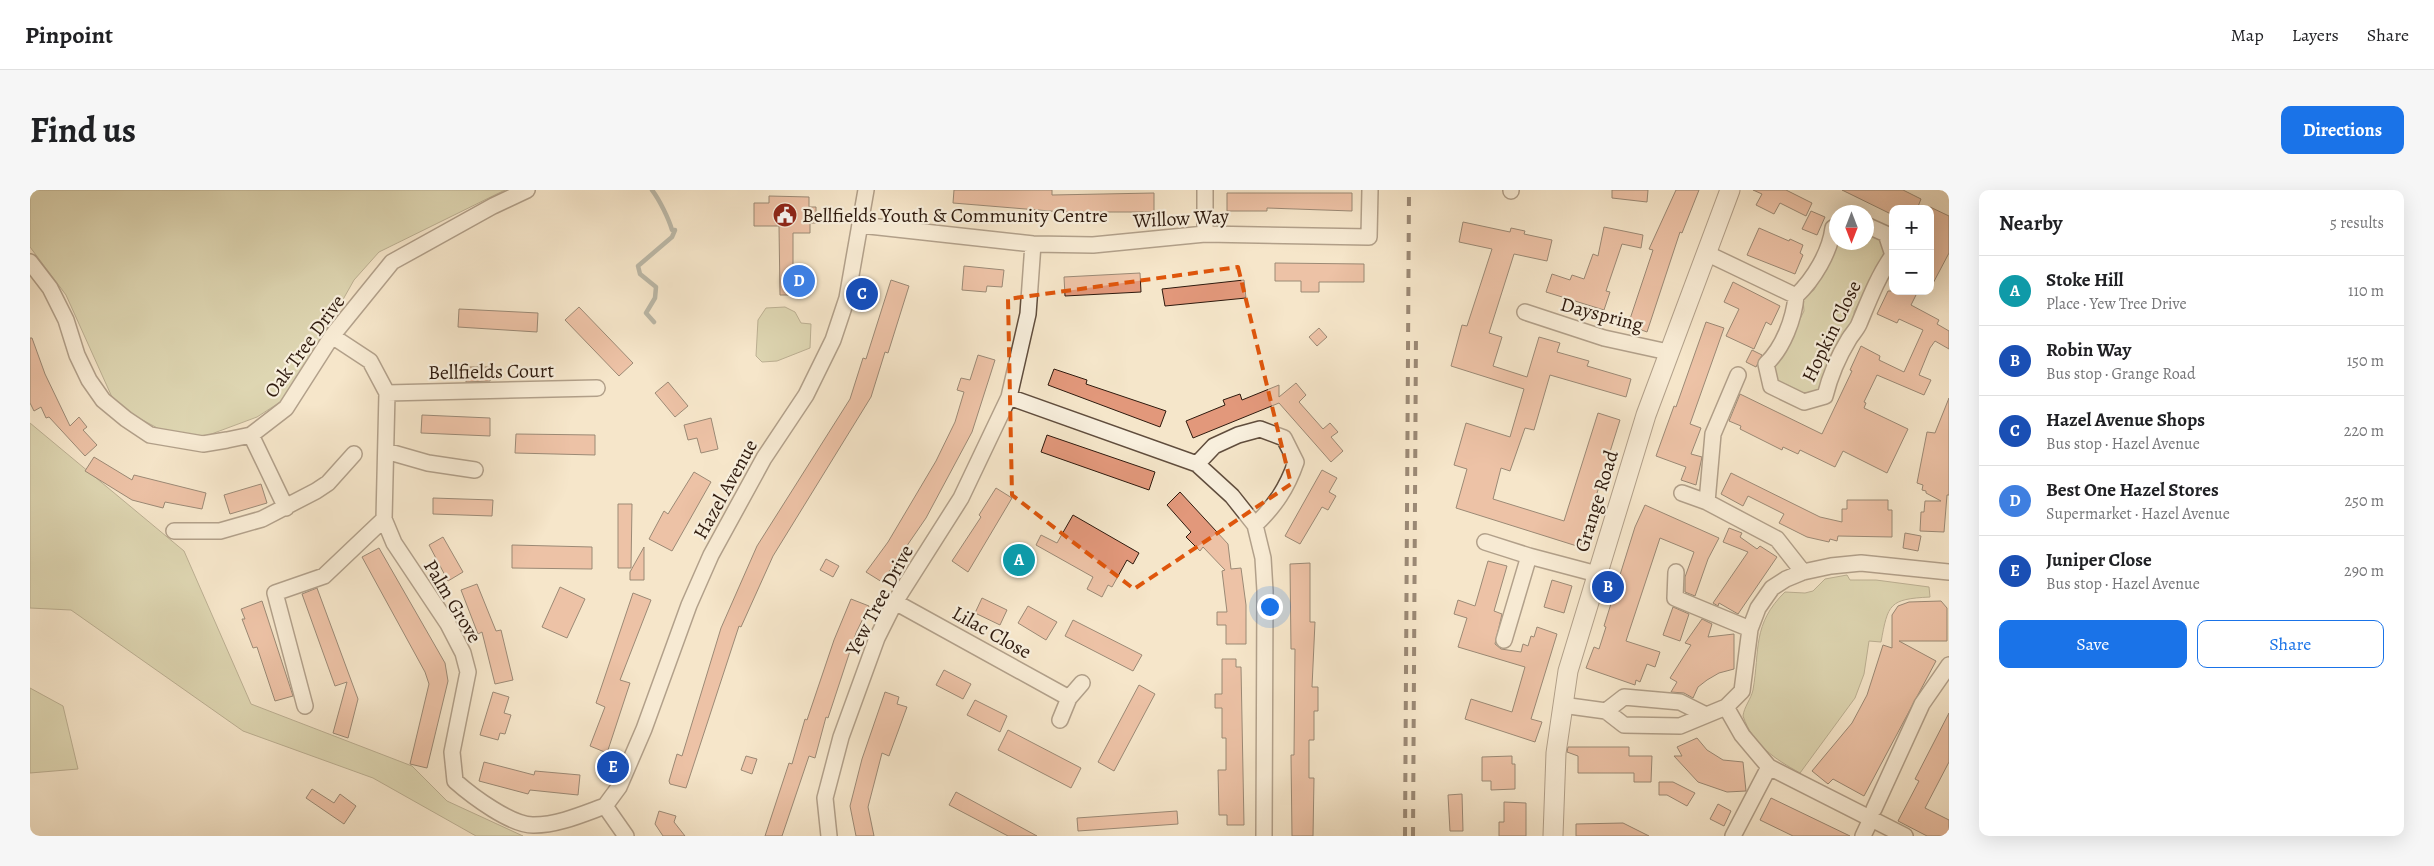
<!DOCTYPE html>
<html lang="en">
<head>
<meta charset="utf-8">
<style>
  :root { --surface:#fff; --page:#f6f6f6; --text:#202124; --muted:#757577; --line:#e0e0e0; --accent:#1a73e8 }
  body { margin:0; font-family:Alegreya,serif; background:var(--page); color:var(--text) }
  .controls { position:absolute; right:15px; top:15px; display:grid; overflow:hidden; border-radius:10px; box-shadow:0 5px 20px #0002 }
  .controls button { width:45px; height:45px; display:grid; place-items:center; padding:0; border:0; border-bottom:1px solid var(--line); background:var(--surface); color:var(--text); font:25px sans-serif }
  .compass { position:absolute; left:1799px; top:15px; width:45px; height:45px; border-radius:50%; background:var(--surface); box-shadow:0 5px 20px #0002; rotate:180deg }
  .you { position:absolute; left:1239px; top:416px; width:18px; height:18px; margin:-12px; border:4px solid #fff; border-radius:50%; background:#1a73e8; box-shadow:0 0 0 8px #1a73e833 }
  .badge { display:grid; place-items:center; width:32px; height:32px; border-radius:50%; background:var(--accent); color:#fff; font-size:16px; font-weight:700 }
  .pin { position:absolute; translate:-50% -50%; border:2px solid #fff; box-shadow:0 1px 5px #0006 }
  .list { margin:0; padding:0; list-style:none }
  h2 { display:flex; justify-content:space-between; align-items:center; height:65px; margin:0; padding:0 20px; font-size:21px }
  h2 small { font-size:16px; font-weight:400; color:var(--muted) }
  .list li { display:grid; grid-template-columns:32px 1fr auto; gap:15px; align-items:center; box-sizing:border-box; height:70px; padding:0 20px; border-top:1px solid var(--line) }
  .list b { display:block; font-size:19px; white-space:nowrap }
  .list p { margin:0; font-size:16px; white-space:nowrap; color:var(--muted) }
  .list em { font-size:16px; font-style:normal; color:var(--muted) }
  .actions { display:flex; gap:10px; padding:15px 20px }
  .actions a { flex:1; padding:11px 0; border:1px solid var(--accent); border-radius:10px; text-align:center; font-size:18px; color:var(--accent) }
  .actions .main { background:var(--accent); color:#fff }
  .map { position:relative; flex:none; width:1919px; height:646px; overflow:hidden; border-radius:10px }
  header { display:flex; align-items:center; gap:30px; box-sizing:border-box; height:70px; padding:0 25px; background:var(--surface); border-bottom:1px solid var(--line) }
  header strong { font-size:24px }
  nav { display:flex; gap:28px; margin-inline-start:auto; font-size:18px }
  .intro { display:flex; align-items:center; justify-content:space-between; box-sizing:border-box; height:120px; padding:0 30px }
  h1 { margin:0; font-size:35px }
  .button { padding:12px 22px; border-radius:10px; background:var(--accent); color:#fff; font-size:18px; font-weight:700 }
  main { display:flex; gap:30px; padding:0 30px }
  aside { flex:1; background:var(--surface); border-radius:10px; box-shadow:0 5px 20px #0002 }
  .map>svg:first-child { display:block }
  .green { fill:#c0c494; stroke:#776f51 }
  .lines { fill:none; stroke-linecap:round; stroke-linejoin:round }
  .stream { stroke:#717c78; stroke-width:4.5 }
  .building { fill:#e2987b; stroke:#2e1a0e }
  .minor-casing { stroke:#604d3d; stroke-width:18 }
  .tertiary-casing { stroke:#604d3d; stroke-width:21 }
  .minor { stroke:#f8efdd; stroke-width:15 }
  .tertiary { stroke:#f8efdd; stroke-width:19 }
  .rail { stroke:#2e1a0e; stroke-width:4; stroke-dasharray:9 9; stroke-linecap:butt }
  .marked { fill:none; stroke:#df560c; stroke-width:4; stroke-dasharray:10 6; stroke-linejoin:round }
  .labels { text-anchor:middle; stroke-width:4.5; stroke-linejoin:round; paint-order:stroke }
  .poi-label { font-size:20px; fill:#2e1a0e; stroke:#f8efdd; text-anchor:start }
  .street-label { font-size:20px; fill:#2e1a0e; stroke:#f8efdd }
</style>
</head>
<body>
<header>
<strong>Pinpoint</strong>
<nav><a>Map</a><a>Layers</a><a>Share</a></nav>
</header>
<div class="intro"><h1>Find us</h1><a class="button">Directions</a></div>
<main>
<div class="map">
<svg width="1919" height="646" viewBox="0 0 1919 646">
  <rect width="100%" height="100%" fill="#f5e6ca"/>
  <filter id="stains"><feTurbulence type="fractalNoise" baseFrequency=".004" numOctaves="4"/><feColorMatrix values="0 0 0 0 .2 0 0 0 0 .09 0 0 0 0 .02 0 0 0 .5 -.17"/></filter>
  <radialGradient id="worn" r=".72"><stop offset=".6" stop-color="#630" stop-opacity="0"/><stop offset="1" stop-color="#630" stop-opacity=".3"/></radialGradient>
  <path class="green" d="M0,0H475L349,62L324,90L258,207L227,227L176,246L135,242L86,216L36,105L0,57Z
    M1837,41L1852,49L1856,65L1850,71L1824,122L1826,134L1815,140L1791,191V201L1774,206L1749,195L1742,177L1749,171L1774,121L1773,109L1784,100L1807,53L1836,52Z
    M755,117L765,122L771,133L781,134L780,158L747,171L732,172L726,166L728,130L736,118Z
    M0,233L154,361L221,514L382,576L417,611L493,646H446L343,588L213,541L41,420L0,418Z
    M1817,385L1820,390H1846L1899,397L1900,407C1859,409 1858,414 1851,452L1839,451L1834,484L1825,508L1770,583C1745,569 1723,555 1713,526C1714,517 1721,509 1723,500C1730,460 1722,434 1755,402L1775,403L1783,401L1795,389Z
    M0,498L33,516L48,579L0,583Z"/>
  <g class="lines">
    <path class="stream" d="M622,0C629,9 639,29 642,40H645L642,47L608,76L610,84L626,97L625,108L616,123L624,132"/>
  </g>
  <path class="building" d="M924,0H1022V5L1124,3V22H1032L923,13Z
    M1582,0H1618L1617,12L1582,8Z
    M1646,0H1669L1652,43L1650,42L1617,142L1598,135L1623,60L1619,59Z
    M1723,0H1756L1782,13L1776,26L1750,13L1744,24L1726,15L1732,4Z
    M1812,0H1873L1891,9L1887,19H1863V25Z
    M1197,3H1322V21L1237,18V21H1197Z
    M739,6L779,7V17H786V33H780V43H763V77H778L779,105H750L749,36H724V13H739Z
    M1900,17L1919,26V63L1900,99Z
    M1781,21L1795,27L1787,45L1772,39Z
    M1433,32L1480,42L1481,38L1495,41L1494,44L1522,50L1517,71L1484,64L1459,143L1472,147L1463,176L1497,187L1509,147L1530,153L1527,162L1559,171L1557,176L1601,189L1596,207L1520,185L1504,240L1495,238L1480,281L1471,278L1463,309L1534,331L1568,223L1590,230L1550,357L1426,318L1437,279L1424,275L1436,233L1480,247L1494,199L1421,176L1432,135L1437,136L1462,59L1429,52Z
    M1574,37L1613,45L1611,58L1592,54L1576,101L1580,102L1574,120L1516,102L1522,84L1540,90L1542,85L1554,89L1563,64L1568,66Z
    M1729,38L1759,51L1760,49L1773,55L1770,63L1773,65L1765,84L1717,65Z
    M1245,73L1334,74V92H1289V102H1271V91H1245Z
    M934,76L974,80L972,97L957,96L956,102L932,100Z
    M1110,83L1111,102L1035,106L1034,87Z
    M861,90L879,96L858,163L855,162L841,207L743,366L711,437L709,436L656,598L640,594L639,591L647,564L652,566L691,438L727,356L820,209L833,168L836,169Z
    M1214,90L1216,108L1135,116L1132,99Z
    M1703,92L1750,116L1741,135L1736,132L1724,159L1696,146L1709,119L1694,112Z
    M1858,101H1888L1881,115L1909,130L1907,134L1919,141V159L1905,151L1900,158L1889,185L1901,190L1894,205L1847,185L1834,212L1836,213L1834,218L1878,239L1857,283L1813,261L1805,277L1770,260L1768,264L1753,257L1752,260L1710,239L1711,236L1699,231L1710,204L1792,244L1822,181L1820,180L1831,156L1850,166L1849,170L1874,182L1893,140L1869,129L1867,133L1847,124Z
    M549,117L603,173L589,186L535,130Z
    M429,119L508,123L507,142L428,137Z
    M1676,132L1694,138L1660,234L1671,238L1661,264L1672,267L1666,295L1651,290L1656,277L1626,266L1644,216L1646,217Z
    M1289,138L1297,147L1287,156L1279,147Z
    M0,148H2L15,184L40,236L49,227L57,237L53,240L67,255L55,266L19,227L16,228L11,217L4,221L0,213Z
    M1722,160L1732,165L1726,177L1716,172Z
    M948,165L965,170L942,242L896,328L852,392L836,382L858,352L906,271L925,232L934,202L927,200L931,188L940,190Z
    M436,177H460V191L436,192Z
    M1024,179L1057,190L1056,194L1136,221L1130,237L1018,195Z
    M638,192L658,216L645,227L625,203Z
    M1266,193L1276,205L1269,212L1293,239L1300,233L1308,242L1301,247L1313,261L1301,272L1249,213L1163,248L1156,231L1195,215L1193,210L1210,204L1212,210L1249,195V207Z
    M1919,208V305H1917L1914,342L1890,341L1891,322H1894L1895,311H1911L1896,303V301L1892,300L1893,295L1887,293L1897,242L1905,243Z
    M392,225L460,228V246L391,243Z
    M681,228L688,259L671,263L667,248L658,250L654,235Z
    M486,244L565,245V265L485,263Z
    M1017,245L1125,282L1119,300L1011,262Z
    M64,267L102,290L104,285L176,303L172,319L135,312L133,318L102,310L55,281Z
    M1292,280L1307,288L1299,302L1306,306L1298,320L1292,317L1270,354L1255,346Z
    M664,282L681,292L642,361L619,349L634,321L638,324Z
    M1701,283L1790,327L1812,332V319H1817V310H1858V320H1862V347L1808,346L1807,351L1800,349L1799,352L1777,347L1749,333L1754,324L1718,306L1713,316L1691,304Z
    M231,294L237,313L200,324L194,305Z
    M966,298L982,308L938,382L922,371L951,327L949,325Z
    M1150,302L1198,354L1201,379L1211,378L1216,415V454H1196V435H1187V422H1197L1192,381L1195,380L1173,357L1170,361L1156,347L1161,342L1137,315Z
    M403,308L463,310L462,326L403,324Z
    M588,314H602L601,378H588Z
    M1615,315L1689,348L1678,369L1665,406L1655,402V387L1664,362L1630,348L1596,451L1630,462L1625,477L1617,474L1610,492L1606,490L1605,495L1556,478L1564,457L1569,459L1576,437L1574,436L1605,337Z
    M1043,325L1109,363L1103,374L1097,370L1082,397L1078,395L1072,407L1057,399L1063,387L1006,355L1011,345L1027,353Z
    M1699,338L1712,343L1710,347L1727,359L1730,356L1747,367L1708,424L1689,413L1688,416L1683,413L1718,362L1693,352Z
    M1875,343L1891,346L1888,361L1873,358Z
    M413,347L433,382L418,391L399,355Z
    M482,355L562,357V379L482,378Z
    M614,357V390H600V382Z
    M349,358L415,473L418,491L397,578L380,574L399,494L395,482L332,367Z
    M796,369L809,376L803,387L790,380Z
    M1458,371L1477,376L1464,421L1472,424L1465,454L1471,459L1491,462L1493,454L1498,456L1501,446L1504,447L1507,437L1527,444L1501,529L1512,532L1505,552L1435,529L1441,509L1482,522L1495,477L1428,457L1437,428L1424,424L1428,410L1445,416Z
    M1280,373V432H1285L1282,497H1288V521H1284V550H1279V588H1284L1283,646H1262L1261,565H1264L1265,459H1261L1260,374Z
    M1522,390L1542,396L1534,423L1514,417Z
    M447,394L466,441L471,440L483,490L465,494L452,442L448,444L431,400Z
    M530,397L555,409L537,448L512,437Z
    M287,398L328,509L318,548L303,543L317,492L305,496L272,404Z
    M603,403L621,410L590,490L600,493L577,563L560,556L575,517L566,513Z
    M952,408L977,420L970,435L945,423Z
    M821,409L839,416L826,443L798,528L796,527L785,568L779,566L752,646H735L759,573L762,574L775,529L777,530L804,450Z
    M232,411L263,506L245,511L227,457L223,458L212,429H215L211,419Z
    M1911,411L1917,418V451H1869L1906,471L1834,606L1803,589L1798,594L1782,581L1822,533L1837,505L1853,455L1862,458V425L1868,416L1879,412Z
    M998,416L1027,432L1016,450L988,433Z
    M1643,417L1659,424L1650,451L1633,445Z
    M1672,429L1682,434L1678,447L1704,444V479L1689,483L1677,490L1668,497L1663,508L1654,503L1641,502L1647,492L1640,488L1661,455L1655,453Z
    M1043,430L1112,465L1103,481L1035,446Z
    M1192,469H1206V477H1211L1214,635H1197V625H1189L1188,580H1196V548H1192V518H1185V504H1192Z
    M914,480L941,494L933,509L906,495Z
    M1109,495L1125,504L1084,581L1068,572Z
    M463,502L479,507L474,523L481,525L475,544L470,543L468,550L450,545Z
    M855,502L869,507L867,514L877,517L859,566L852,563L838,617L844,646H826L820,616L832,569Z
    M945,510L977,526L970,542L937,525Z
    M1919,523V572L1895,618L1919,630V646H1897L1868,631L1889,591L1885,589Z
    M978,540L1051,578L1041,598L968,560Z
    M1667,548L1677,560L1693,570L1713,572L1716,601L1697,602L1668,592L1644,566H1652L1647,557Z
    M1538,557H1599V566H1622L1621,592H1604V583H1548V566L1537,562Z
    M716,566L727,569L722,584L711,580Z
    M1482,566V574H1485V599L1461,600V591H1452V567Z
    M454,572L504,585L505,581L550,585L548,605L500,600L498,604L449,591Z
    M1629,592H1643L1665,603L1657,616L1637,605H1629Z
    M282,599L304,613L310,604L326,616L314,634L276,608Z
    M926,602L1007,646H978L919,615Z
    M1432,604L1433,641H1420L1418,605Z
    M1741,608L1820,646H1763L1730,630Z
    M1474,612L1496,613V646H1469V632H1474Z
    M1688,614L1701,621L1694,636L1680,629Z
    M629,621L646,626L644,632L655,646H633L625,634Z
    M1147,621L1148,634L1048,641L1047,628Z
    M1593,633L1619,646H1546V634Z"/>
  <g class="lines">
    <defs>
      <path id="minor" d="M1481,1V0
        M830,35L1003,54L1063,55L1175,44L1339,47L1340,0
        M1836,35L1856,44L1863,65
        M1806,36L1803,38C1800,62 1784,89 1766,106C1764,129 1753,158 1736,174L1741,196L1774,212L1795,206C1800,186 1808,167 1819,149C1822,144 1827,139 1829,134C1839,110 1848,86 1863,65
        M1175,44V0
        M1676,63L1766,106
        M0,72L20,98L36,130L47,165L59,190L73,210L96,229L120,245L173,254L197,250L221,245L256,218L302,146L362,72L463,16L497,0
        M1495,122L1574,148L1638,162
        M302,146L340,171L357,203L354,329L364,353L418,434L433,463L438,482L422,562L425,591C442,606 482,636 504,635C528,635 553,624 575,616
        M357,203L567,198
        M979,207L1167,274L1184,256L1208,245L1230,239L1254,248L1266,272C1257,298 1245,316 1225,335L1233,368L1235,401L1234,646
        M221,245L256,318
        M356,261L398,273L445,280
        M1167,274L1202,306L1225,335
        M1652,303L1677,312L1747,349L1773,382
        M1677,312L1683,244L1708,185
        M144,341H190L232,329L286,301L298,293L324,264
        M1455,352L1499,366
        M1646,382L1645,408L1720,439
        M865,412L1039,508
        M1474,450L1499,366L1567,384
        M1532,515L1576,521L1594,535L1650,536L1696,517L1712,501L1720,439L1728,418L1742,398L1756,389L1773,382L1801,376L1831,373L1919,382
        M275,516L245,403L294,386L354,329
        M1696,517L1712,545L1739,577L1875,646
        M1576,521L1594,507L1650,512L1676,525
        M1030,530L1039,508L1052,493
        M575,616L589,597L614,539L659,415L681,365L734,268L776,205L803,150L817,108L836,0
        M575,616L596,646
        M1844,619L1892,514L1919,475
        M799,646L795,608L811,547L847,448L865,412L931,308L979,207L998,124L1003,54
        M1703,646L1739,577
        M1833,646L1841,629"/>
      <path id="tertiary" d="M1523,646L1526,563L1538,481L1616,225L1700,0"/>
    </defs>
    <use href="#minor" class="minor-casing"/>
    <use href="#tertiary" class="tertiary-casing"/>
    <use href="#minor" class="minor"/>
    <use href="#tertiary" class="tertiary"/>
    <path class="rail" d="M1375,646L1379,0
      M1383,646L1386,142"/>
  </g>
  <path d="M0 0H1919V646H0ZM1208,77L1261,294L1104,399L982,305L978,109Z" fill="#f5e6ca" fill-opacity=".55" fill-rule="evenodd"/>
  <path class="marked" d="M1208,77L1261,294L1104,399L982,305L978,109Z"/>
  <defs>
    <symbol id="civic-disc" viewBox="-11 -11 22 22"><circle r="9.5" fill="#8f2418" stroke="#f8efdd"/><path d="M-.6-6.5H3V-4.5H.6V-3L4-1V1h2V6H-6V1h2V-1L-.6-3ZM-1.2 2.5V6h2.4V2.5Z" fill="#fff"/></symbol>
  </defs>
  <g fill-rule="evenodd">
    <use href="#civic-disc" x="741" y="11" width="28" height="28"/>
  </g>
  <g class="labels">
    <g class="poi-label">
      <text x="772" y="32">Bellfields Youth &amp; Community Centre</text>
    </g>
    <g class="street-label">
      <text transform="translate(1151 28) rotate(-3)" y="7">Willow Way</text>
      <text transform="translate(1572 124) rotate(15)" y="7">Dayspring</text>
      <text transform="translate(1801 141) rotate(-64)" y="7">Hopkin Close</text>
      <text transform="translate(274 156) rotate(-54)" y="7">Oak Tree Drive</text>
      <text transform="translate(461 181) rotate(-1)" y="7">Bellfields Court</text>
      <text transform="translate(695 299) rotate(-61)" y="7">Hazel Avenue</text>
      <text transform="translate(1566 311) rotate(-73)" y="7">Grange Road</text>
      <text transform="translate(849 410) rotate(-62)" y="7">Yew Tree Drive</text>
      <text transform="translate(423 411) rotate(59)" y="7">Palm Grove</text>
      <text transform="translate(962 442) rotate(29)" y="7">Lilac Close</text>
    </g>
  </g>
  <rect width="100%" height="100%" filter="url(#stains)"/>
  <rect width="100%" height="100%" fill="url(#worn)"/>
</svg>
<div class="controls">
<button>+</button>
<button>−</button>
</div>
<svg class="compass" viewBox="-18 -18 36 36"><path d="M0-13l5 13h-10z" fill="#e53935"/><path d="M0 13l5-13h-10z" fill="#757577"/></svg>
<div class="you"></div>
<div class="pin badge" style="left:989px;top:370px;background:#0f9aa8">A</div>
<div class="pin badge" style="left:1578px;top:397px;background:#1a4fb4">B</div>
<div class="pin badge" style="left:832px;top:104px;background:#1a4fb4">C</div>
<div class="pin badge" style="left:769px;top:91px;background:#3f7fe0">D</div>
<div class="pin badge" style="left:583px;top:577px;background:#1a4fb4">E</div>
</div>
<aside>
<h2>Nearby<small>5 results</small></h2>
<ul class="list">
<li><span class="badge" style="background:#0f9aa8">A</span><div><b>Stoke Hill</b><p>Place · Yew Tree Drive</p></div><em>110 m</em></li>
<li><span class="badge" style="background:#1a4fb4">B</span><div><b>Robin Way</b><p>Bus stop · Grange Road</p></div><em>150 m</em></li>
<li><span class="badge" style="background:#1a4fb4">C</span><div><b>Hazel Avenue Shops</b><p>Bus stop · Hazel Avenue</p></div><em>220 m</em></li>
<li><span class="badge" style="background:#3f7fe0">D</span><div><b>Best One Hazel Stores</b><p>Supermarket · Hazel Avenue</p></div><em>250 m</em></li>
<li><span class="badge" style="background:#1a4fb4">E</span><div><b>Juniper Close</b><p>Bus stop · Hazel Avenue</p></div><em>290 m</em></li>
</ul>
<div class="actions"><a class="main">Save</a><a>Share</a></div>
</aside>
</main>
</body>
</html>
